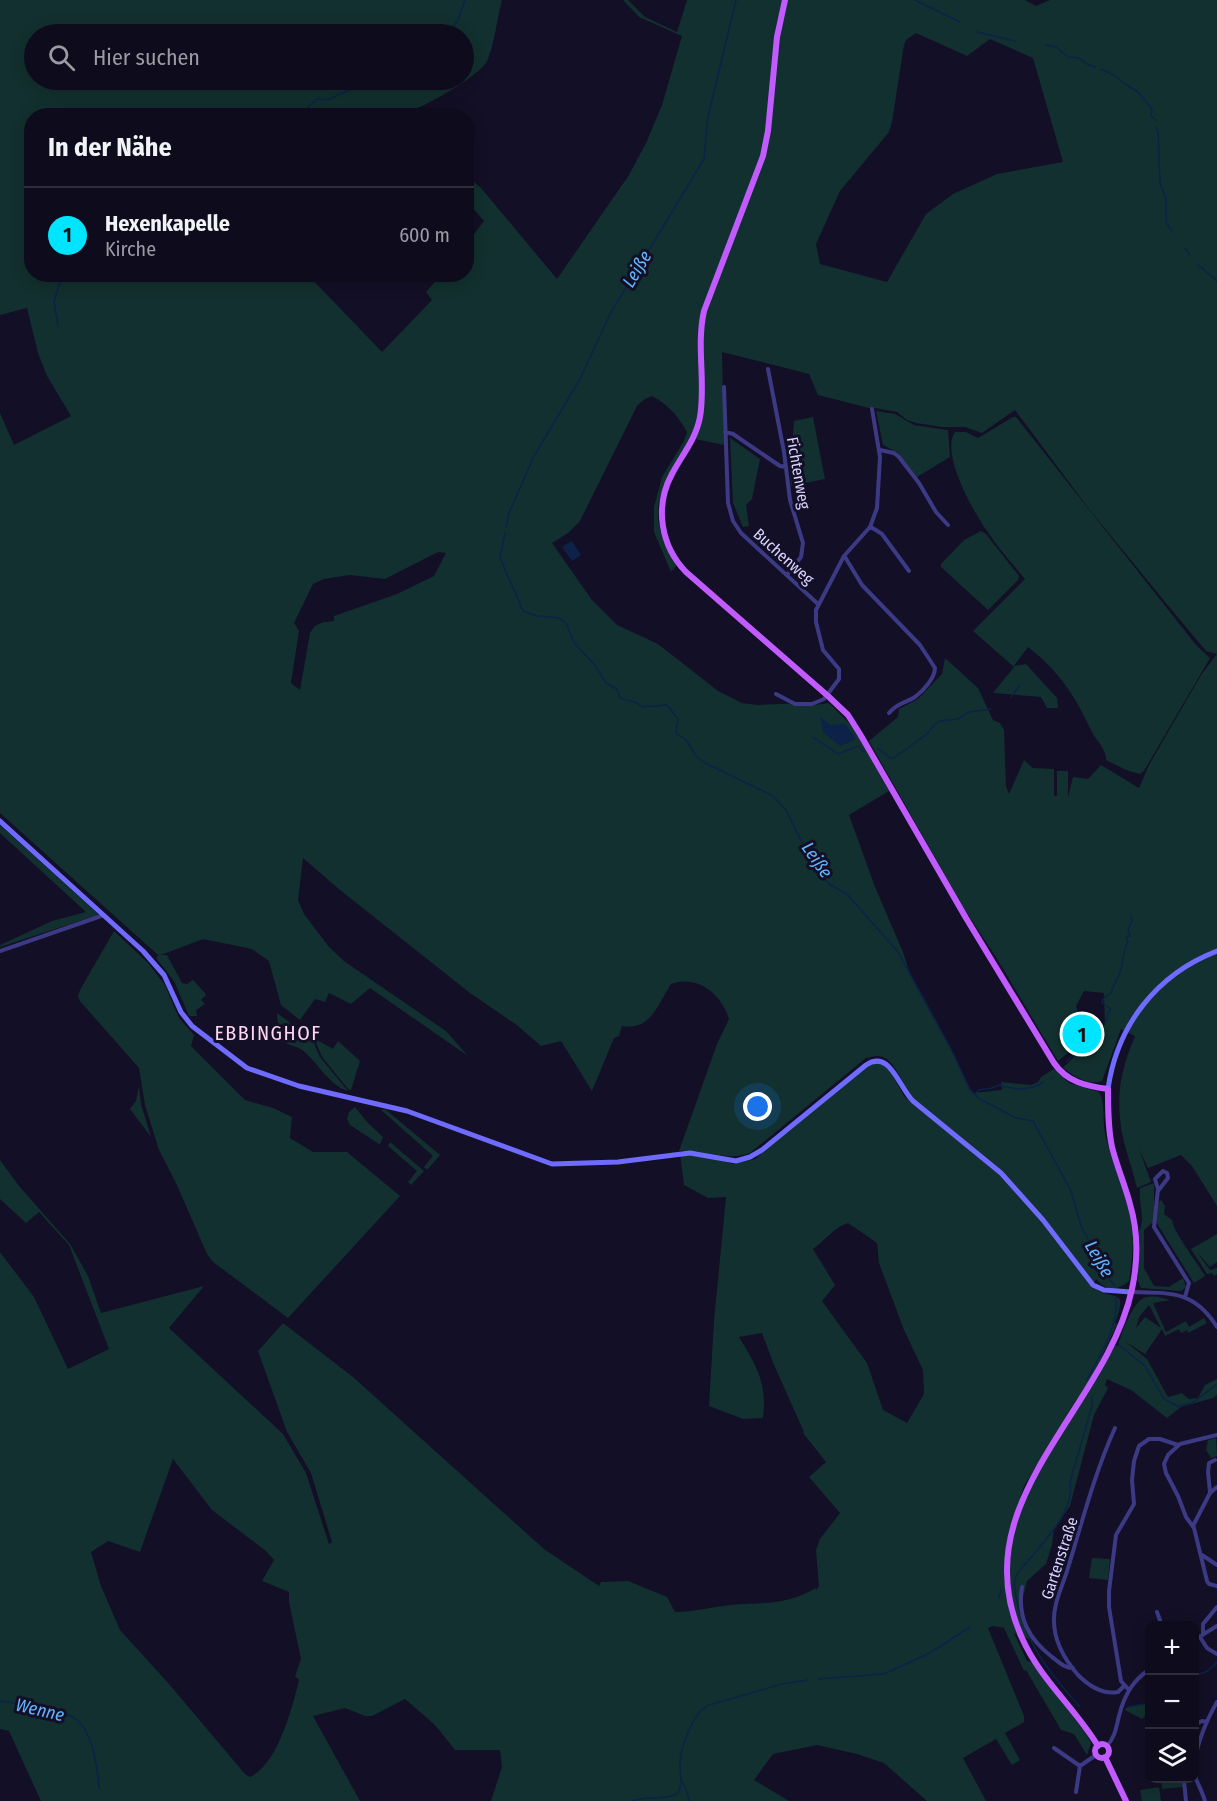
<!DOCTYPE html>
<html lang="de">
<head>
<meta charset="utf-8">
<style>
  :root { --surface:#0e0b1c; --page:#171425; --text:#f1f3f6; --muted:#9b9ba3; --line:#2e2b3b; --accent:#00e5ff }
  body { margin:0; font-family:"Fira Sans Condensed",sans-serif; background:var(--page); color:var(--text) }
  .controls { position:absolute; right:18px; bottom:18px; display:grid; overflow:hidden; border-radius:12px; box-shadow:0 3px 15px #0003 }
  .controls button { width:54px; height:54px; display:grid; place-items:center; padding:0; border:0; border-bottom:2px solid var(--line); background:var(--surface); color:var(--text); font:30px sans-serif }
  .you { position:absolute; left:758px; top:1107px; width:21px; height:21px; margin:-15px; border:4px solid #fff; border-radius:50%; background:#1a73e8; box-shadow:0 0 0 9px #1a73e833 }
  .badge { display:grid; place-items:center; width:39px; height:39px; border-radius:50%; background:var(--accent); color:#111; font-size:20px; font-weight:700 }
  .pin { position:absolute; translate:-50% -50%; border:3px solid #fff; box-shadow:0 2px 6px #0006 }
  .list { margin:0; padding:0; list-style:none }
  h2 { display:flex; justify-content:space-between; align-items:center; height:78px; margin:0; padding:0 24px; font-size:26px }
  h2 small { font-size:20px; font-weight:400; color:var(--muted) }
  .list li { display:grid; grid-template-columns:39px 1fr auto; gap:18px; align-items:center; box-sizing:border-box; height:96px; padding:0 24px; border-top:2px solid var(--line) }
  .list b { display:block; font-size:22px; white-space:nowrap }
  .list p { margin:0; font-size:20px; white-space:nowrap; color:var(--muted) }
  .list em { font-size:20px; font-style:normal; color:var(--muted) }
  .icon { flex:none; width:33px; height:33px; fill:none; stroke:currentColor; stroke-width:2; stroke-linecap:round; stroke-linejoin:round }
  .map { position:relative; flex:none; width:1217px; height:1801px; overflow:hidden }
  .search { position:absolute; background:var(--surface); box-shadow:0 3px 15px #0003; left:24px; top:24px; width:450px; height:66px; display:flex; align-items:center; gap:15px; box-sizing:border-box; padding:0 21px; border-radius:33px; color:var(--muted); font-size:22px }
  .panel { position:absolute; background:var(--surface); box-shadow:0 3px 15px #0003; left:24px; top:108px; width:450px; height:174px; border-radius:24px }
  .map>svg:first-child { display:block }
  .green { fill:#12302f; fill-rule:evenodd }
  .water { fill:#0c2248 }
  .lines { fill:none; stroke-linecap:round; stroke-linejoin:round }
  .stream { stroke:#0c2248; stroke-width:1.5 }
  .street { stroke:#3d3a85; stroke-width:4 }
  .secondary { stroke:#6f6bff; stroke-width:5 }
  .primary { stroke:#c25bff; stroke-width:6 }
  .labels { text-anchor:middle; stroke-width:6; stroke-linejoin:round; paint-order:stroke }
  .street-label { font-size:16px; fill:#d9d4ff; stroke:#130f26 }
  .water-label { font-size:18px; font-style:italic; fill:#62b6ff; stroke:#130f26 }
  .quarter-label { font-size:20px; letter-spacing:1.5px; fill:#ffd6f0; stroke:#130f26 }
</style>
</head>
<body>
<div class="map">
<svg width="1217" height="1801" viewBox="0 0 1217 1801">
  <rect width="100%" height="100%" fill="#130f26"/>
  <path class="green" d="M0,0H502C497,19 495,40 488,59C482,76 419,110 400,115L32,116V274L308,275L382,352L432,300L426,292L441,275L466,274L467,243L484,221L467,201V176L481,188L557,279L629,175L646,143L662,105L682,36L639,17L623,0H628L645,17L677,32L687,0H1025L1036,6L1050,0H1217V1206L1192,1166L1181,1155L1148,1168L1139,1149L1151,1182L1137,1188C1133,1171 1127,1155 1123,1138C1115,1098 1120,1072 1135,1036L1121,1029L1102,1081C1087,1086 1075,1076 1063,1068L1105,1024L1104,993L1084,991L1076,1006L1079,1016L1073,1015L1083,1023L1080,1028L1081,1029L1079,1036L1084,1040L1058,1061L996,957L963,907L869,741L898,717L899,709L918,699L942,674L945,658L978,688L993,720L1000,723L1004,730L1006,786L1009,794L1024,760L1033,768L1054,769V796H1057V771H1068V797L1073,777L1088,779L1101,765L1139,788L1149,765L1201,675L1217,654L1206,651L1170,608L1089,509L1015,410L982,433L965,427H942L916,423L907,420L897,412L875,408H869L818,395L809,374L722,352L724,445L695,439C661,486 641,510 677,565L671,572L654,532V507L662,477L684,441L687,432C678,416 669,405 652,396L645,399L637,406L580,521L568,533L552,543L592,600L617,625L658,644L718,691L742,703L757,705L807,703L808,706L829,703L853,727L889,791L849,815L875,887L903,952L911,977L952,1051L970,1090L973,1093L1002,1090L1001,1082L1031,1085L1038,1082L1041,1077L1054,1069L1069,1083L1099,1092C1106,1104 1102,1119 1105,1133C1111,1164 1129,1194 1132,1226C1134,1244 1132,1263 1129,1281C1117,1292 1105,1290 1096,1279L1093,1286C1113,1304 1129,1284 1115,1323L1117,1324L1095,1371L1024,1486L1008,1538L1033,1480L1115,1345L1118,1346C1121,1334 1132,1305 1142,1299C1150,1294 1162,1298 1170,1300L1153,1303L1166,1332L1186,1321L1189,1327L1204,1318L1207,1323L1188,1333L1187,1330L1181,1333L1179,1329L1165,1336L1162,1329L1145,1354L1126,1342L1147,1359L1168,1397L1182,1393L1189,1399L1198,1398L1205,1385L1217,1379V1395L1213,1398L1181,1407L1167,1418L1131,1390L1107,1379L1105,1385L1108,1388L1094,1415L1070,1506L1054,1529L1052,1545L1046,1564L1027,1581L1021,1605L1022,1613L1034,1641L1014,1633L1027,1661L1032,1662L1086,1734L1091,1743L1087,1755L1074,1734L1061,1730L1057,1723L1026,1670L1024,1671L1004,1628L993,1626L988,1628L1024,1716V1722L1005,1733L1020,1760L1012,1765L996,1739L963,1758L986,1801H927L884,1763L857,1754L817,1745L773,1754L754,1780L789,1801H491L502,1767L500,1750H455L435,1725L405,1699L372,1716H365L345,1708L313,1716L360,1801H41L9,1731L0,1729V1252L34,1297L68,1369L109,1349L69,1245L39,1212L26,1223L0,1199V1160L19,1186L70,1244L88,1276L101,1313L204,1286L169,1328L283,1434L306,1473L329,1544L332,1542L311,1473L287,1432L258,1351L283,1323L353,1377L544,1549L599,1586L601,1582L628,1581L667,1597L675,1612C694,1612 712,1607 730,1605C765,1602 784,1606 816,1588V1590L819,1586L816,1550L820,1539L840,1513L809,1477L826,1462L803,1433L804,1432L774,1365L762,1333L739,1337C757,1367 767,1382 763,1418L743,1419L709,1406L714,1321L726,1197L708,1198L684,1185L680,1154H698L733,1164L755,1159L867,1065L875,1062L888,1067L904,1096L915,1106C907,1093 897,1064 885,1058C878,1054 872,1057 866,1058L750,1153C728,1162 703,1149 679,1151L717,1044L729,1019C722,995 698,974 671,984C658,1004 651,1031 622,1026L619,1036L614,1038L592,1091L561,1041L541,1046L518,1026L470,993L340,890L303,858L298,900L304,914L329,947L344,961L446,1031L468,1056L370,988L351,1004L329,993L325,1002L315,999L300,1020L281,1005L269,961L252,949L203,939L161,955H167L182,983L187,984L193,980L205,993L206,995L201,1000L205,1004L196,1010L197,1016H189L174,981L156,958L158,955L0,813V413L14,445L71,416L47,376L38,353L27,308L0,315ZM916,33L967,56L990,39L1033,58L1063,162L997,174L953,194L926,214L887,282L820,264L816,244L840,191L889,132L892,122L904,45L906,40ZM34,34H464V80H34ZM438,552L446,553L434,576L397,594L334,616V621C323,622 315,623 310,633L300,690L291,683L299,631L294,623L313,584L324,579L350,575L385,579ZM848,1223L877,1243L879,1263L904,1330L923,1370L924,1394L907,1423L883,1410L867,1363L822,1301L835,1285L813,1249C825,1240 835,1227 848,1223ZM1149,1305L1161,1328L1145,1317L1136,1328L1139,1317ZM173,1459L212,1510L266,1551L274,1560L262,1581L289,1592V1602L301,1659L295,1676L299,1680C292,1708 278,1764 250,1777L245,1774L169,1684L120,1630L101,1586L91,1552L108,1541L140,1552Z
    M876,411L895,414L914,425L948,430L950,457L917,477L898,453L883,445Z
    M813,417L825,479L791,486L790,469L794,421Z
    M1013,417H1016L1196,645L1210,658L1144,771L1140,774L1126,770L1106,760C1106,748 1097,742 1092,732C1075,696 1060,672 1028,647L1014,666L1026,664L1057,698L1058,708H1047L1041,697L993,693L1014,667L973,631L1025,579C1012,563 998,548 987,531C974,513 940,453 955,432H966L978,438Z
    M730,438L760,459L752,499L746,505L749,526L743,527L733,503Z
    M981,531L986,534L1019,576L1018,580L988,610L941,567V564L964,540Z
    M0,825L97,913L98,915L0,947V945L52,921L86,912L0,833Z
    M114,931L148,963L165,985L179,1018L194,1035L191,1046L245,1100L273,1108L292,1117L290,1138L313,1152H347L400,1196L288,1318L213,1262L207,1254L176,1183L159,1150L145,1105L139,1068L79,1000L78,996L80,990Z
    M277,1013L312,1039L320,1057L348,1091C328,1085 318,1062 302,1050C296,1046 286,1044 279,1041Z
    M314,1038L333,1049L338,1041L360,1061L351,1090L348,1089L322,1057Z
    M139,1086L141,1104L151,1137L130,1109L136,1101Z
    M355,1107L367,1122L383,1137L381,1142L379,1144L350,1125L347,1119L349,1112Z
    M385,1109L440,1155L427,1170L424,1167L433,1156L381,1110Z
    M390,1142L424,1171L411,1185L408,1182L417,1171L388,1146Z
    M1154,1183V1221L1144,1230V1268L1154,1286L1169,1287L1183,1278L1186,1287L1181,1291L1141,1288L1138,1281L1139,1231C1146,1219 1138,1203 1140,1188Z
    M1161,1200L1165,1206L1164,1214L1172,1220C1173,1232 1198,1263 1205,1276L1194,1283L1156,1222L1159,1202Z
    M1217,1234V1262L1210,1267L1197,1252L1210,1270L1217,1268V1274L1214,1276L1212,1273L1207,1274L1191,1249Z
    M1216,1438L1217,1456L1211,1458L1206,1450L1208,1440Z
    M1092,1558L1110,1559L1108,1580L1089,1578Z
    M1149,1703V1712L1142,1719L1125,1710L1126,1708Z
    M1161,1779H1182L1183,1787L1162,1789Z
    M1159,1787L1161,1801H1142L1140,1790Z"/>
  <path class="water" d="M572,541L581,555L572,561L562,547Z
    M820,717L830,725L845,724L854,735L855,740L840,746L823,732Z"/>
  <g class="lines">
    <path class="stream" d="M915,0L960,22
      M977,32L1015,41
      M448,34L458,20L465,0
      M1046,45L1056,47L1068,57L1079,58L1087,64L1095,67
      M1101,69L1116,76L1122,82L1138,92L1152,109L1151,116L1156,120
      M307,116L309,106L317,99L327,100L372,80
      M1156,127L1158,132L1160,182L1166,199V222L1172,231
      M1185,248L1189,254
      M1197,264L1217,281
      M58,326L54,302L62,274
      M506,527L509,513L534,456L580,379L610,314L704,159L708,117L736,0
      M505,533L500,558L523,611L536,616L559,618L566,623L575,644L595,665L606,683L617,689L620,698L637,703L642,707L667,705L678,719L676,733L686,740L697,757L705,763L773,796L786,810L804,847L823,876L829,884L847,894L898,952L952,1051L970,1090L980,1099L1016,1118L1033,1121L1071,1191L1081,1226L1089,1241L1091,1253L1096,1263L1115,1286
      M1011,697L1020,685
      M813,737L838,754L858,746L864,752
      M878,748L889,757L894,758L927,734L934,725L940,721L958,719L969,712L991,709
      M1094,1041L1100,1035L1097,1031V1028L1107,1020V1014L1111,1009L1102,1003L1103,999L1111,993C1113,984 1118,979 1121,970C1123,961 1123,951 1128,942L1126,937L1130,936L1128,928L1132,922L1131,915
      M1067,1061L1085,1043L1090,1041
      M1051,1079L1053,1077
      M975,1094L979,1090L992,1088L999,1085C1015,1090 1029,1091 1044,1082
      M1119,1345L1145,1366L1164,1399L1179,1407L1194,1402L1217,1384
      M1087,1380C1100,1354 1119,1327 1116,1297
      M999,1598L1001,1590
      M1194,1676L1208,1671L1217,1662
      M818,1679L884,1674L930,1653L970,1627
      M0,1701C18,1704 64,1709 77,1720C93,1734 98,1769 99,1789
      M1080,1707C1052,1676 1026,1644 1017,1602C1016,1595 1013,1587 1015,1579C1017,1572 1023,1566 1028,1561C1044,1542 1076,1509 1070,1482L1092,1406V1396
      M1128,1707L1150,1703
      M683,1782L690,1801
      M632,1801C648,1795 664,1801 677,1794C684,1782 680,1779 680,1767C679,1750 693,1712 709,1705L782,1684L808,1680"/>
    <path class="street" d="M768,369L784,452L790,500L803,543L801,557L787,575
      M724,387L728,503L733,521L741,533L818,604
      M725,432L733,434L780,466L786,467
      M880,450L894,453L899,457L919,483L936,512L948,525
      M871,527L882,534L909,571
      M845,557L862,585L920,645L935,668C935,678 923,691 915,697C906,703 897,703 889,713
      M776,694L795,704H812L824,699L839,679V669L823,650L816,622V610L844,556L870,527L877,508L880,457L872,409
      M0,951L104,915
      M1158,1191L1168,1178L1167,1173L1163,1171L1155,1179L1158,1189L1154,1227L1189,1283L1185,1297
      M1131,1292C1170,1293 1194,1290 1217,1327
      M1115,1428C1095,1472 1082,1522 1068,1568C1063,1585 1053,1604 1054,1621C1054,1642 1065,1660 1078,1675C1089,1686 1102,1695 1118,1692L1124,1686
      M1217,1435L1180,1444L1168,1455L1164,1464L1166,1473L1178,1496L1186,1517L1194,1528L1207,1581L1209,1584L1217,1586
      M1210,1492L1208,1472L1209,1463L1215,1460
      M1193,1526L1210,1493L1217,1487
      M1202,1555L1217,1565
      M1022,1587C1017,1618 1029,1639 1052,1657C1059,1662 1064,1668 1073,1668
      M1157,1612L1162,1626
      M1203,1635V1624L1217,1607
      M1200,1637L1207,1648L1217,1654
      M1194,1640L1217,1626
      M1129,1690L1121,1681L1109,1607V1591L1116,1535L1134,1504L1132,1480L1134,1461L1139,1446L1149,1439H1160L1178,1445
      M1194,1725L1202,1721L1207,1722
      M1107,1746C1115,1737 1116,1728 1119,1716C1124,1696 1132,1681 1150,1669
      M1054,1748L1080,1766
      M1184,1779V1781L1196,1778
      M1184,1781L1186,1801
      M1076,1792L1080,1766L1096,1755
      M1205,1801C1203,1794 1199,1786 1196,1779C1190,1757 1206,1721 1217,1702"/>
    <path class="secondary" d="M0,821L143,951L164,975L181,1012L192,1026L247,1068L299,1086L407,1111L552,1164L618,1162L690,1153L736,1161L750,1157L762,1150L866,1065C890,1049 898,1086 913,1101L1001,1173L1043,1220L1093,1285L1104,1290L1131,1292
      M1108,1089C1117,1025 1157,974 1217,951"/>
    <path class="primary" d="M785,0L777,37L768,131L763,156L704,311C696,347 706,382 700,417C696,439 682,455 672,474C654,507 661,546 686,572L828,696L848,715L860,734L966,918L1054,1063C1067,1082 1086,1086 1108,1089C1108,1109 1108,1128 1112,1147C1117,1167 1125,1185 1130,1204C1138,1231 1138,1261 1132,1289C1106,1411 960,1502 1022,1638C1040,1679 1075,1708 1098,1746
      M1095 1751a7 7 0 1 1 14 0a7 7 0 1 1-14 0Z
      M1105,1757L1126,1801"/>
  </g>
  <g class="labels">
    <g class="street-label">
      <text transform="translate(799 473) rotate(80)" y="6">Fichtenweg</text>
      <text transform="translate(784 556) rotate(42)" y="6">Buchenweg</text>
      <text transform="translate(1059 1558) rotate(-72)" y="6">Gartenstraße</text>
    </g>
    <g class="water-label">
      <text transform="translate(637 269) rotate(-59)" y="6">Leiße</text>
      <text transform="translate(817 860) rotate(55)" y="6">Leiße</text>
      <text transform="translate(1099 1259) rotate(60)" y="6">Leiße</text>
      <text transform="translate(40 1710) rotate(13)" y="6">Wenne</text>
    </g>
    <g class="quarter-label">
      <text x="268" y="1040">EBBINGHOF</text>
    </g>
  </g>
</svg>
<div class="controls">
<button>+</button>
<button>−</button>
<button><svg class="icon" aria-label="layers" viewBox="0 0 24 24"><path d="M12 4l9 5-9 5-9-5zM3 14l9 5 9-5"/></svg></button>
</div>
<div class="you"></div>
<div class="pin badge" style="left:1082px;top:1034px">1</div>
<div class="search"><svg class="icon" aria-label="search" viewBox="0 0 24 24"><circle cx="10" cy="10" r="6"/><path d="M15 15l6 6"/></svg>Hier suchen</div>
<section class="panel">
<h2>In der Nähe<small></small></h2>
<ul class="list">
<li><span class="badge">1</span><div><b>Hexenkapelle</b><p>Kirche</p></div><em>600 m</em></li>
</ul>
</section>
</div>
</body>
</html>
